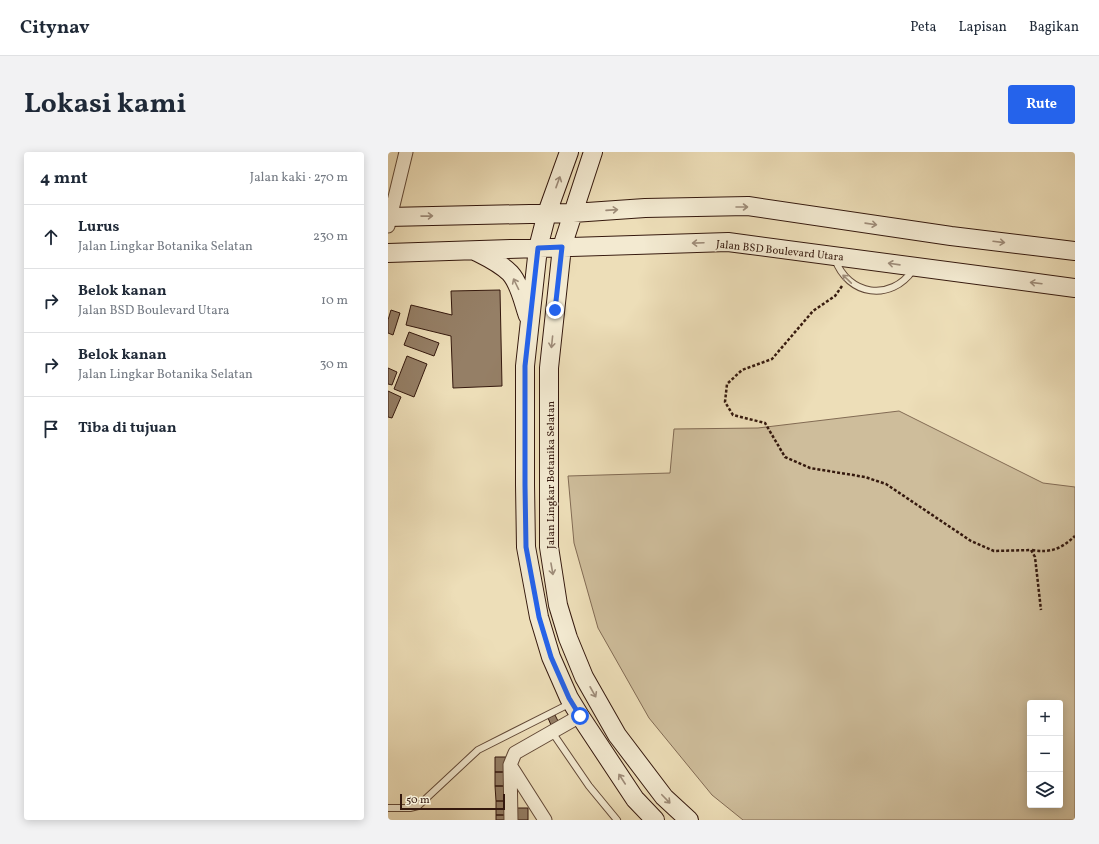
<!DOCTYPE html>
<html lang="id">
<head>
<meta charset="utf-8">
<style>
  :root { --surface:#fff; --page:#f2f2f3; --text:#1f2937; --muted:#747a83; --line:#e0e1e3; --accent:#2563eb }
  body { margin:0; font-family:Vollkorn,serif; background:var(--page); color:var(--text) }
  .controls { position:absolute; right:12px; bottom:12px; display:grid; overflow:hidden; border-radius:4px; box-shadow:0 2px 10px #0003 }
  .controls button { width:36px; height:36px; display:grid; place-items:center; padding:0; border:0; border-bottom:1px solid var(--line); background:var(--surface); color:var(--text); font:20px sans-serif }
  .scale { position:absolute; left:12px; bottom:10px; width:105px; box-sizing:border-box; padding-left:4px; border:2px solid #35190e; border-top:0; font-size:11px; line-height:14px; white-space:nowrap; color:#35190e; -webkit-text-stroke:3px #f3ead1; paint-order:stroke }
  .stop { position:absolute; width:12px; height:12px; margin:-9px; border:3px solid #2563eb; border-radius:50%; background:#fff }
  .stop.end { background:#2563eb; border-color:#fff; box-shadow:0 1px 4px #0008 }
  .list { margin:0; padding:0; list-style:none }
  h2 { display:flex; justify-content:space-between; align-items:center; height:52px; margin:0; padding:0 16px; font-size:17px }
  h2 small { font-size:13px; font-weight:400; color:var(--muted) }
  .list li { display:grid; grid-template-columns:26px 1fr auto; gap:12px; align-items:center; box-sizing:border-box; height:64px; padding:0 16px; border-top:1px solid var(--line) }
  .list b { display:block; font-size:15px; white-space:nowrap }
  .list p { margin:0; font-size:13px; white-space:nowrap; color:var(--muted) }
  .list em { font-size:13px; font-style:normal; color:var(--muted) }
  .icon { flex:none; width:22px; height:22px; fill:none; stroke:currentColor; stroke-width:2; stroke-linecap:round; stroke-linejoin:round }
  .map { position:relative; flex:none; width:687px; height:668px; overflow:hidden; border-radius:4px }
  header { display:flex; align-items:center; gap:24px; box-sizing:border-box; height:56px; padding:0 20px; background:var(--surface); border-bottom:1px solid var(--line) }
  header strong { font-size:19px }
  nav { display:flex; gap:22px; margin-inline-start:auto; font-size:14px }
  .intro { display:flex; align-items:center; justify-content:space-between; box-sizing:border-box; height:96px; padding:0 24px }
  h1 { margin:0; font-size:28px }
  .button { padding:10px 18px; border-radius:4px; background:var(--accent); color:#fff; font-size:14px; font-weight:700 }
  main { display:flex; gap:24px; padding:0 24px }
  aside { flex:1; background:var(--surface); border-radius:4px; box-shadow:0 2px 10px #0003 }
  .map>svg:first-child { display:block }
  .green { fill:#cebd9b; stroke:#826b54; fill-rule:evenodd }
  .building { fill:#957f66; stroke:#35190e }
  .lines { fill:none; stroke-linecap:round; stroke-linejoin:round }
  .lane-casing { stroke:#634a38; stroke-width:8 }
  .street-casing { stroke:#634a38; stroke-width:15 }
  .secondary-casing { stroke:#35190e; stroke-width:20 }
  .path { stroke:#35190e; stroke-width:2.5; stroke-dasharray:3 2; stroke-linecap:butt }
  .lane { stroke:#f3ead1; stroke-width:6 }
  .street { stroke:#f3ead1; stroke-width:13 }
  .secondary { stroke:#f3ead1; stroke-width:18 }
  .oneway { stroke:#9e8c79 }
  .route { stroke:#2563eb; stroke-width:5 }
  .labels { text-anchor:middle; stroke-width:3; stroke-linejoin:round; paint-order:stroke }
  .street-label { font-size:11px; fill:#35190e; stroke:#f3ead1 }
</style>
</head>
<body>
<header>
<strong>Citynav</strong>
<nav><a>Peta</a><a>Lapisan</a><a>Bagikan</a></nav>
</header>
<div class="intro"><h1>Lokasi kami</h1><a class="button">Rute</a></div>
<main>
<aside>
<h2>4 mnt<small>Jalan kaki · 270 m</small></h2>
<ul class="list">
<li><svg class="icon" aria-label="ahead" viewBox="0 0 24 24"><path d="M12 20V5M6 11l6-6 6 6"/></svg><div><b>Lurus</b><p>Jalan Lingkar Botanika Selatan</p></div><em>230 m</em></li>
<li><svg class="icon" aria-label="right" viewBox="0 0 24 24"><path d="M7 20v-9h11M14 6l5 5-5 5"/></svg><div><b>Belok kanan</b><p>Jalan BSD Boulevard Utara</p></div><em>10 m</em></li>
<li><svg class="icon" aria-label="right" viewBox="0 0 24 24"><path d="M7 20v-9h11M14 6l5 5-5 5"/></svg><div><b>Belok kanan</b><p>Jalan Lingkar Botanika Selatan</p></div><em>30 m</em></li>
<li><svg class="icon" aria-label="arrive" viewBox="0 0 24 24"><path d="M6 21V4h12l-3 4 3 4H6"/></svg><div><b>Tiba di tujuan</b></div></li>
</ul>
</aside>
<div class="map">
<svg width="687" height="668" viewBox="0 0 687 668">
  <rect width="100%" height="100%" fill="#eddeb8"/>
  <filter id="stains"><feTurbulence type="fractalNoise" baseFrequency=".005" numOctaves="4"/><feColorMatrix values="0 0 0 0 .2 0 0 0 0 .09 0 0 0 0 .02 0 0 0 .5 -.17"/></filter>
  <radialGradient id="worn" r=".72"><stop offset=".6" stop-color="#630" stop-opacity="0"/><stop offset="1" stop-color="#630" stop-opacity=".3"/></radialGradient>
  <path class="green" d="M511,259L655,331L687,335V668H355L324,643L261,566L210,476L186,391L180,324L282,321L286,277L370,276ZM642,551H672V653H642Z"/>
  <path class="building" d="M112,138L114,234L65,236L63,184L18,173L23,153L64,163L63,139Z
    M3,158L12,161L5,183L0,181V168Z
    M21,180L51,191L46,204L16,193Z
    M19,204L39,212L26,245L6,237Z
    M0,216L9,220L4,233L0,232Z
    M0,239L13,245L4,266L0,265Z
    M167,563L170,569L163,573L160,566Z
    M107,605H120V620H107Z
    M107,620H120V634H107Z
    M107,634H120V649H108Z
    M108,649H120V663H108Z
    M128,656H140V668H128Z
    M108,663H120V668H108Z"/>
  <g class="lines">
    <defs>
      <path id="lane" d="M447,107C460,144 503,150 525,118
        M164,580L201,634L229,668
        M0,656H22L30,654L90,598L183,551"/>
      <path id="street" d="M0,74L18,0
        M122,613L157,668
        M123,668L122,613L127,601L192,564"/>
      <path id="secondary" d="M181,0L159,61L150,96L137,214V333L138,395L151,465L163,505L181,546L192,564L247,647L267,668
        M205,0L174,95L161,216V395L170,453L180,486L196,525L229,583L276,645L301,668
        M0,65L185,61L257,56L360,54L563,84L687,99
        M87,99C99,105 112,111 122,121C132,132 135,150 140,164
        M0,101L340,90L687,136"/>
    </defs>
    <use href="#lane" class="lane-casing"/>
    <use href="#street" class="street-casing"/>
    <use href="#secondary" class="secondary-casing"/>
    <path class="path" d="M454,134L447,144L425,159L384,207L354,218L339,232L337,250L345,263L377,271L397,305L422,316L477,325L498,332L583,389L606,399L643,398L647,405L653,458
      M644,398C663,401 673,397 687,384"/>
    <use href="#lane" class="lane"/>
    <use href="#street" class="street"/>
    <use href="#secondary" class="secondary"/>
  </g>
  <defs><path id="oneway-shaft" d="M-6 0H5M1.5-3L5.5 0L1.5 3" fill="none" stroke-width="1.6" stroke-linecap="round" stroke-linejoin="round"/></defs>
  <g class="oneway">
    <use href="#oneway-shaft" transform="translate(170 30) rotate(-70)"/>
    <use href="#oneway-shaft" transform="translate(354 55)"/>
    <use href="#oneway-shaft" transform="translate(224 58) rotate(-4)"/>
    <use href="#oneway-shaft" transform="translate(39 64) rotate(-1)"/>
    <use href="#oneway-shaft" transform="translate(483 72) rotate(8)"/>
    <use href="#oneway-shaft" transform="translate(611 90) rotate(7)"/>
    <use href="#oneway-shaft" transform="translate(310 91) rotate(178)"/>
    <use href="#oneway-shaft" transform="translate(506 112) rotate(-172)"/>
    <use href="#oneway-shaft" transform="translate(459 127) rotate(-136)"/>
    <use href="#oneway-shaft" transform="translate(648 131) rotate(-173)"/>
    <use href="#oneway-shaft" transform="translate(128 132) rotate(-116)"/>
    <use href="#oneway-shaft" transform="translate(164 190) rotate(96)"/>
    <use href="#oneway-shaft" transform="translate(164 417) rotate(80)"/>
    <use href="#oneway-shaft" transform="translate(205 540) rotate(61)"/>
    <use href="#oneway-shaft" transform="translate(234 627) rotate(-123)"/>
    <use href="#oneway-shaft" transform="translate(278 647) rotate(46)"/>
  </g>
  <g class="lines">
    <path class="route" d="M167,158L174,95L150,96L137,214V333L138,395L151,465L163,505L181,546L192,564"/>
  </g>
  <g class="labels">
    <g class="street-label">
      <text transform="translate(392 98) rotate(6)" y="4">Jalan BSD Boulevard Utara</text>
      <text transform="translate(162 323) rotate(-90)" y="4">Jalan Lingkar Botanika Selatan</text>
    </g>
  </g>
  <rect width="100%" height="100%" filter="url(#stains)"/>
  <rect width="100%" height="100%" fill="url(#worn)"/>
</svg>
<div class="controls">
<button>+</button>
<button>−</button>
<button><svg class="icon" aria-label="layers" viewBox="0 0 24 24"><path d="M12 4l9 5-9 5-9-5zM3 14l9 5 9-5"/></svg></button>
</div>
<div class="scale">50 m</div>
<div class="stop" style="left:192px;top:564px"></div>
<div class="stop end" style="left:167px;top:158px"></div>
</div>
</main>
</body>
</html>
